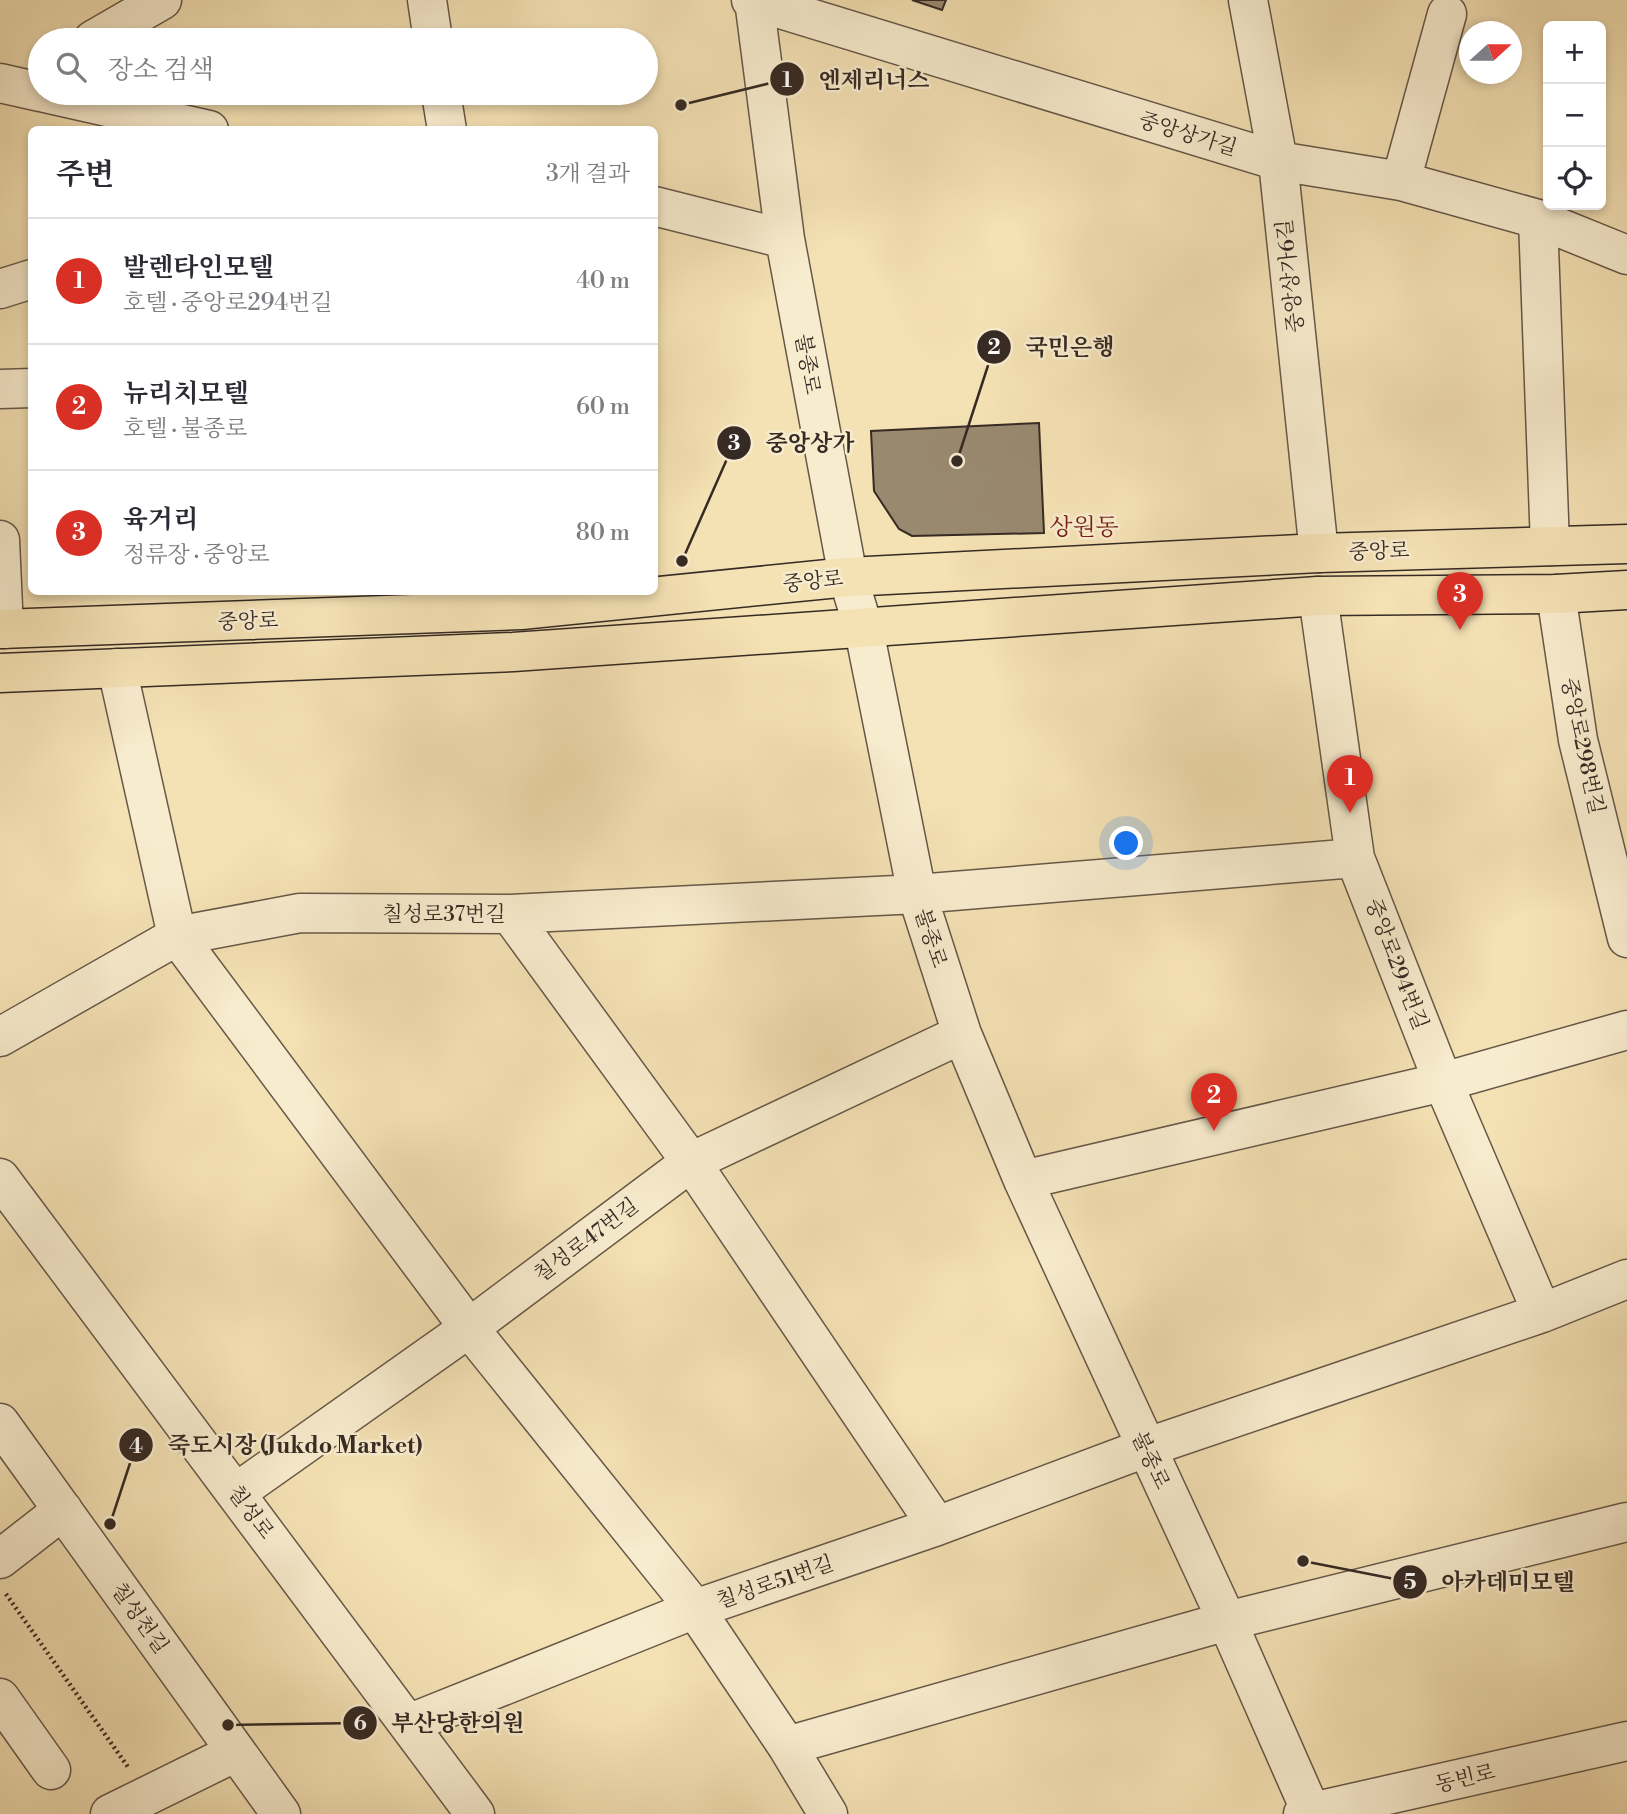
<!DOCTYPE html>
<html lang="ko">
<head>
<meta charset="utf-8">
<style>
  :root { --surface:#fff; --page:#f7f7f7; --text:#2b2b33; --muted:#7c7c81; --line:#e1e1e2; --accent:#d93025 }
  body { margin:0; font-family:"Libre Bodoni","Noto Serif KR",serif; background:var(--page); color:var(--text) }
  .controls { position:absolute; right:21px; top:21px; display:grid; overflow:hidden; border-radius:10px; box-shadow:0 4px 10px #0003 }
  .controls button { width:63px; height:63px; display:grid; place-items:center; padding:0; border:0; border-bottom:2px solid var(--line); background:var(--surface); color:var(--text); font:35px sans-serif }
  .compass { position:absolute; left:1459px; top:21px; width:63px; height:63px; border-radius:50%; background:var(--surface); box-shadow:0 4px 10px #0003; rotate:69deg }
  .you { position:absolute; left:1127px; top:844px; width:24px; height:24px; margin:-18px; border:5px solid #fff; border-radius:50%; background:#1a73e8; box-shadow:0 0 0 10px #1a73e833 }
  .badge { display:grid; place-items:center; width:46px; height:46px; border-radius:50%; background:var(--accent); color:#fff; font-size:23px; font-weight:700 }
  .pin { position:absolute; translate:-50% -58px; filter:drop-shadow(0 2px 4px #0008) }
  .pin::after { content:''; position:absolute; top:37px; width:24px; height:21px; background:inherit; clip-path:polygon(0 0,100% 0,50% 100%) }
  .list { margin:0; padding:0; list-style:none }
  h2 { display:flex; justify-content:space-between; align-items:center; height:91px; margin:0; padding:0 28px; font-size:30px }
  h2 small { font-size:23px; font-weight:400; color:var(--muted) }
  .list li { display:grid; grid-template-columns:46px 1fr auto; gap:21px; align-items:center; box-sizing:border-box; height:126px; padding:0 28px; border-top:2px solid var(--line) }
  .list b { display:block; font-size:26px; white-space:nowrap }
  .list p { margin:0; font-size:23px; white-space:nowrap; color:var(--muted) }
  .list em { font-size:23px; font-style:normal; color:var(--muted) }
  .icon { flex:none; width:38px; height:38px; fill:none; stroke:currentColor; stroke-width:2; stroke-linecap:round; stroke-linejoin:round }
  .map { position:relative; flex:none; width:1627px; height:1814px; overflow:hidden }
  .search { position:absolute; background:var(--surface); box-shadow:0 4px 10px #0003; left:28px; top:28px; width:630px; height:77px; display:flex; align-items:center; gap:18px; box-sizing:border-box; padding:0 24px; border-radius:38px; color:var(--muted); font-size:26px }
  .panel { position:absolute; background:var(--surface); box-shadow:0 4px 10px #0003; left:28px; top:126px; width:630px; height:469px; border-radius:10px }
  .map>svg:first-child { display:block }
  .building { fill:#99896f; stroke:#362a24; stroke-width:2 }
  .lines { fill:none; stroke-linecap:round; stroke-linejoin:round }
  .minor-casing { stroke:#665848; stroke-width:41 }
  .major-casing { stroke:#362a24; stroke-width:41 }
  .path { stroke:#362a24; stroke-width:4.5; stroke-dasharray:2 3.5; stroke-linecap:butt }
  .minor { stroke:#f8ecce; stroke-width:38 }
  .major { stroke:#f4e1b4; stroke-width:38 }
  .labels { text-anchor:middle; stroke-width:5; stroke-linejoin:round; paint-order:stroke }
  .street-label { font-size:21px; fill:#362a24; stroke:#f8ecce }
  .quarter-label { font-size:24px; fill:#7a1f14; stroke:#f8ecce }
  .leader { fill:none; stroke:#362a24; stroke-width:2.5 }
  .callout-dot { fill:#362a24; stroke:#f8ecce; stroke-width:2.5 }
  .mark-label { font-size:21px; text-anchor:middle; font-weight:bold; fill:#fff }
  .callout-label { font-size:23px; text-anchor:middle; font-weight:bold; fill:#362a24; stroke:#f8ecce; stroke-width:5; stroke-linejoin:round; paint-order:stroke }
</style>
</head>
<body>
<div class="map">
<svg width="1627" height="1814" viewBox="0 0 1627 1814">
  <rect width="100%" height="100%" fill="#f4e1b4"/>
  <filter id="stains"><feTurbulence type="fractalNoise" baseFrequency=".00286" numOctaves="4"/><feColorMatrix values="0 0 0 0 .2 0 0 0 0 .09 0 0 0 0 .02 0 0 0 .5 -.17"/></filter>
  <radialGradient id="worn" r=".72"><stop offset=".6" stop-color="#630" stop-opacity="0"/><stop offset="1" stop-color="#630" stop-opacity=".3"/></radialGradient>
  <path class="building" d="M912,0H946L942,10Z
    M1039,423L1044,533L912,536L899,529L874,491L871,431Z"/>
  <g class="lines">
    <defs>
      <path id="minor" d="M427,0L433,40
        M751,0L1278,161L1401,181L1538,219L1627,255
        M754,0L785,239L848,577L864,630L917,894L962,1034L1023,1180L1227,1621L1312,1814
        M1248,0L1278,161L1319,553
        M93,40L162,0
        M0,83L40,92
        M45,93L209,130
        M441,93L447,130
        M1401,181L1447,14
        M654,206L785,239
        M1538,219L1550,546
        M0,289L32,279
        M0,389L32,388
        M0,540L4,629
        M1556,594L1578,740L1627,938
        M1318,596L1355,858L1443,1082L1542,1313
        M117,668L177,936L469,1328L695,1609L787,1746L828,1814
        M510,914L691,1162L937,1526
        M0,1037L177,936L300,913L510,914L917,894L1355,858
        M0,1178L475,1814
        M1023,1180L1443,1082L1627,1030
        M0,1423L281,1814
        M237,1492L469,1328L691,1162L962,1034
        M0,1559L63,1510
        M0,1698L51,1770
        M408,1724L695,1609L937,1526L1145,1448L1542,1313L1627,1279
        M787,1746L1227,1621L1627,1522
        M110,1814L236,1752
        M1303,1814L1627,1741"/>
      <path id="major" d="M0,629L521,610L848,577L1319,553L1627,544
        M0,673L513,652L1318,596L1556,594L1627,590"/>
    </defs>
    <use href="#minor" class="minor-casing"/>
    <use href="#major" class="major-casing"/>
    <path class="path" d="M6,1594L128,1767"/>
    <use href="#minor" class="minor"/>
    <use href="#major" class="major"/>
  </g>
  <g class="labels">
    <g class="street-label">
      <text transform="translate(1188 134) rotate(17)" y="7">중앙상가길</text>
      <text transform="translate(1290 276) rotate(-96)" y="7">중앙상가6길</text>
      <text transform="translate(808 364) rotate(80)" y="7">불종로</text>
      <text transform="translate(1379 551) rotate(-2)" y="7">중앙로</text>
      <text transform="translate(813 581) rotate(-6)" y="7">중앙로</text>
      <text transform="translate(248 621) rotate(-2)" y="7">중앙로</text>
      <text transform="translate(1583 746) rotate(78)" y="7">중앙로298번길</text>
      <text x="444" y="921">칠성로37번길</text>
      <text transform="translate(931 938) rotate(72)" y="7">불종로</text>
      <text transform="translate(1397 964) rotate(69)" y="7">중앙로294번길</text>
      <text transform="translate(586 1240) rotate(-37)" y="7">칠성로47번길</text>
      <text transform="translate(1151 1460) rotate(65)" y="7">불종로</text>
      <text transform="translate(251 1512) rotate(53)" y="7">칠성로</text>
      <text transform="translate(775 1582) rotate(-19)" y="7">칠성로51번길</text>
      <text transform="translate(140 1618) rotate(54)" y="7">칠성천길</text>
      <text transform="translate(1465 1778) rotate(-13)" y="7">동빈로</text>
    </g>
    <g class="quarter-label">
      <text x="1084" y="535">상원동</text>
    </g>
  </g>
  <path class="leader" d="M681 105L787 79M957 461L994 347M682 561L734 443M110 1524L136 1445M1303 1561L1410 1582M228 1725L360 1723"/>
  <g class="callout-dot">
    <circle cx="681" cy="105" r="7"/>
    <circle cx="957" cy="461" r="7"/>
    <circle cx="682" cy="561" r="7"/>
    <circle cx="110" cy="1524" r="7"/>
    <circle cx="1303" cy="1561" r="7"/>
    <circle cx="228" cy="1725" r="7"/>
    <circle cx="787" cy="79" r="18"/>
    <circle cx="994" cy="347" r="18"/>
    <circle cx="734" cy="443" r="18"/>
    <circle cx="136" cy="1445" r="18"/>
    <circle cx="1410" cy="1582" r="18"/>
    <circle cx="360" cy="1723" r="18"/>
  </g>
  <g class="mark-label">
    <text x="787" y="87">1</text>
    <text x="994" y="354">2</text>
    <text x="734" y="450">3</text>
    <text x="136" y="1453">4</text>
    <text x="1410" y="1589">5</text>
    <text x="360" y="1730">6</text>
  </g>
  <g class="callout-label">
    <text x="874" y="88">엔제리너스</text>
    <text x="1070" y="355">국민은행</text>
    <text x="810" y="451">중앙상가</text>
    <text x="295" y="1453">죽도시장 (Jukdo Market)</text>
    <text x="1508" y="1590">아카데미모텔</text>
    <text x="458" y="1731">부산당한의원</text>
  </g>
  <rect width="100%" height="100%" filter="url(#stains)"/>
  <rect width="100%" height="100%" fill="url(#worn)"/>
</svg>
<div class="controls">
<button>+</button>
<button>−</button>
<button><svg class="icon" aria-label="locate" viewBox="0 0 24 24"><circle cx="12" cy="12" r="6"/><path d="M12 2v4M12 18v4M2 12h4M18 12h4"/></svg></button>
</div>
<svg class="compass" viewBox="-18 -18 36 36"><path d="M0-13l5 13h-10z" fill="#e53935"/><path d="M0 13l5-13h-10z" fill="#7c7c81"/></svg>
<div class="you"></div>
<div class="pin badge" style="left:1350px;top:813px">1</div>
<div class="pin badge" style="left:1214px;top:1131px">2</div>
<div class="pin badge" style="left:1460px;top:630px">3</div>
<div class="search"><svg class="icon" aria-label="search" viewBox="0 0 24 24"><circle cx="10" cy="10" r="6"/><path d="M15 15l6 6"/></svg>장소 검색</div>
<section class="panel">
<h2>주변<small>3개 결과</small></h2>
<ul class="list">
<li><span class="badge">1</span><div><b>발렌타인모텔</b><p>호텔 · 중앙로294번길</p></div><em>40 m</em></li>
<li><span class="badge">2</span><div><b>뉴리치모텔</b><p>호텔 · 불종로</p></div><em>60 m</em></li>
<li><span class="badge">3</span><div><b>육거리</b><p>정류장 · 중앙로</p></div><em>80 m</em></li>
</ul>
</section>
</div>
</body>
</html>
